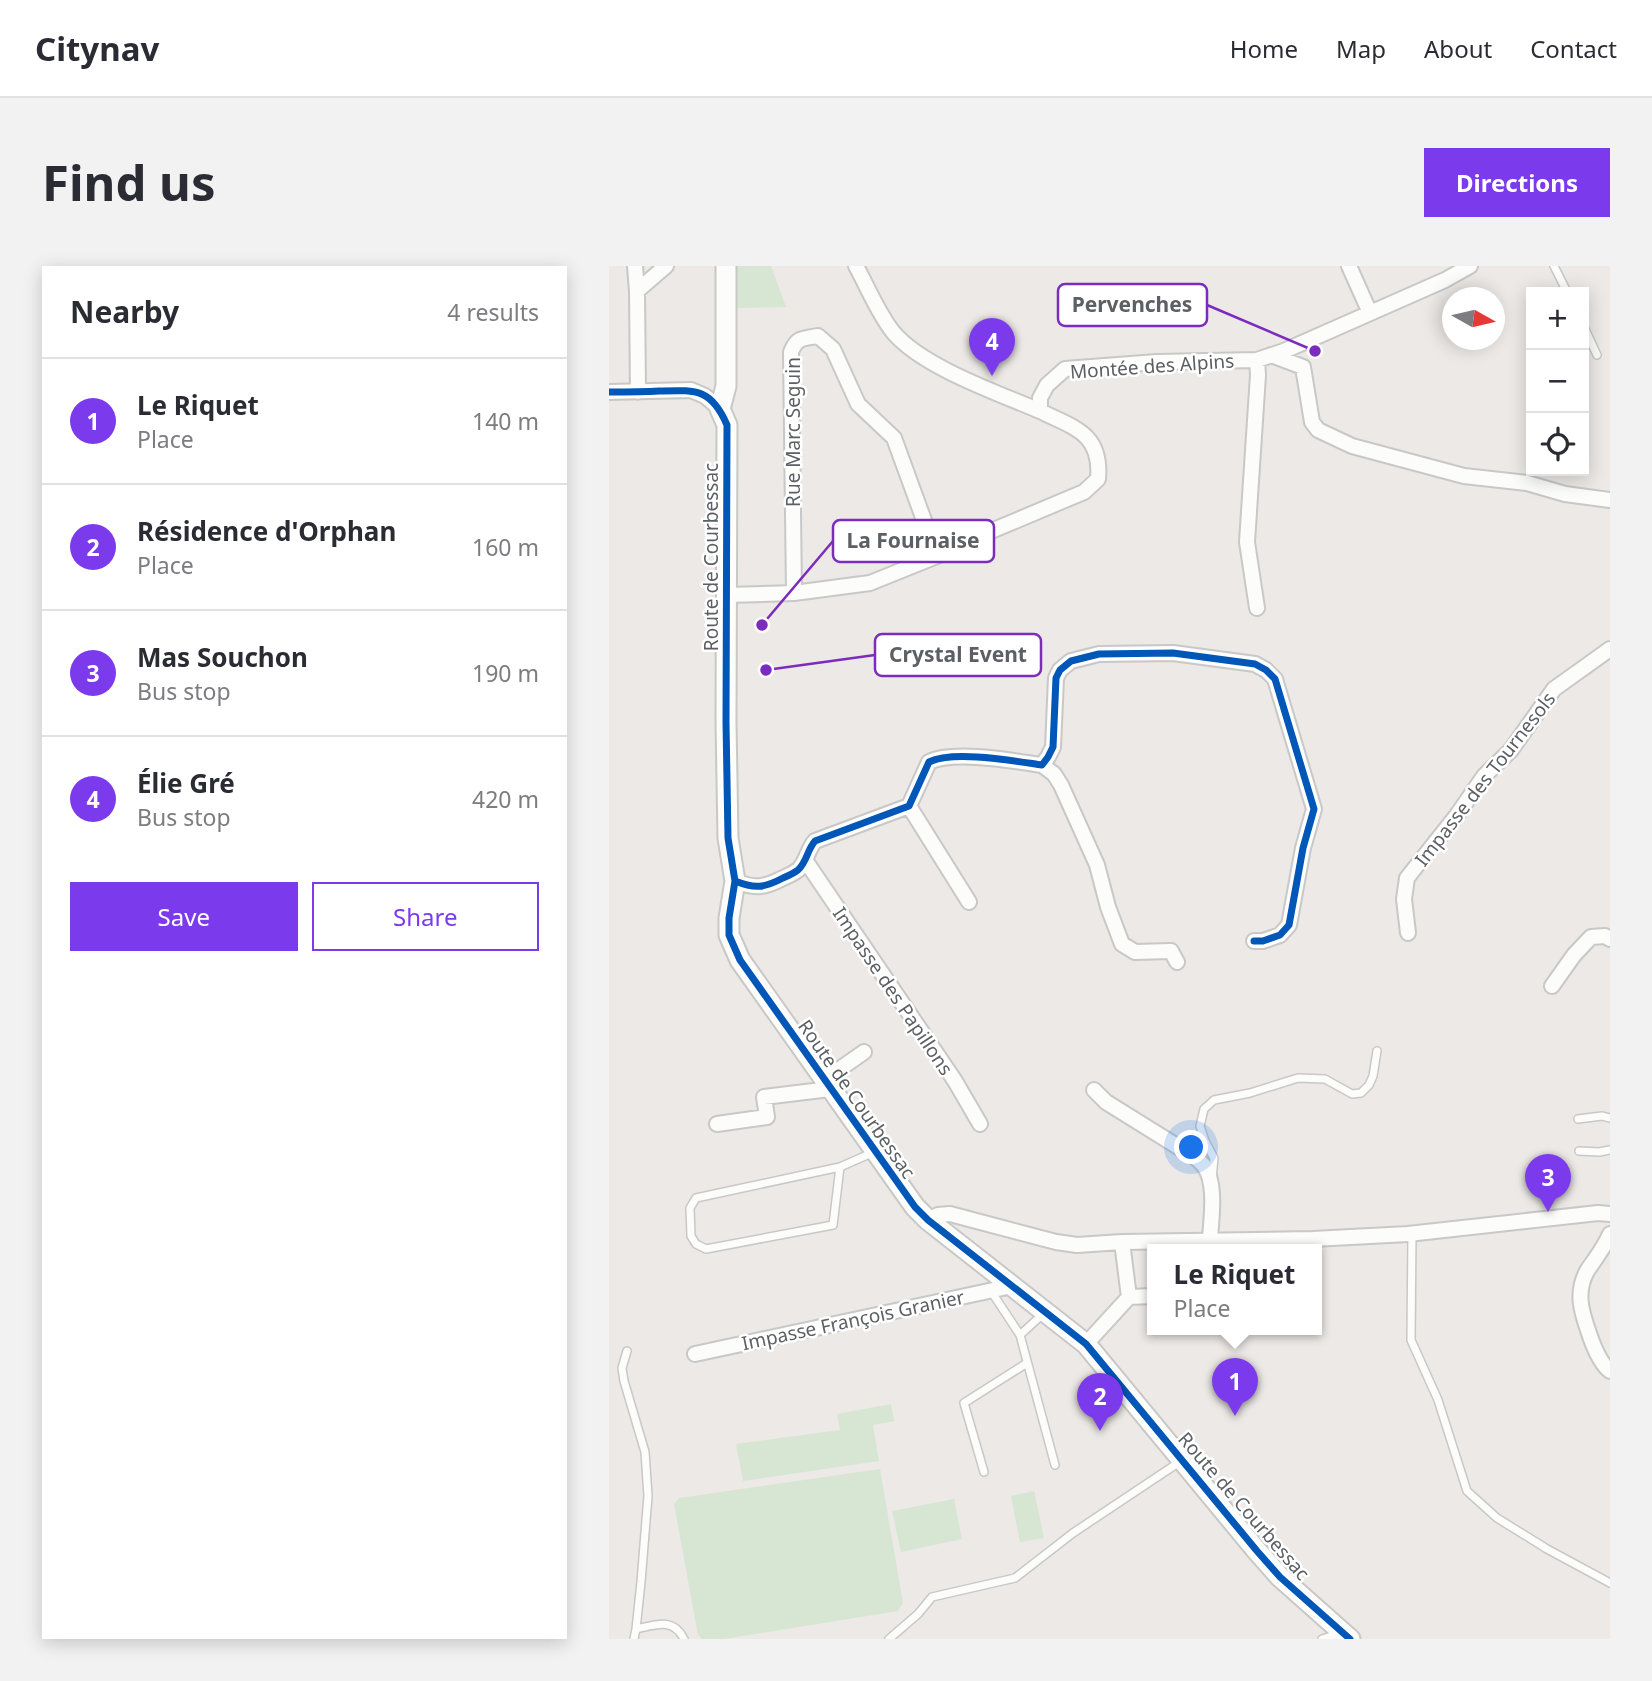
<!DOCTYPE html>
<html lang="en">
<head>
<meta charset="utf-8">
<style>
  :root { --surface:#fff; --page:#f2f2f3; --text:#2b2b33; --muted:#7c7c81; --line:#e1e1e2; --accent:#7c3aed }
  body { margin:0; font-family:"Noto Sans",sans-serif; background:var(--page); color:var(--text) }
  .controls { position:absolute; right:21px; top:21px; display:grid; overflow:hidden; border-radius:0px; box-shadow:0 4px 18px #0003 }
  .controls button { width:63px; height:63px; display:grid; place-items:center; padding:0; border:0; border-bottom:2px solid var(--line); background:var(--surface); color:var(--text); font:35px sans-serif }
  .compass { position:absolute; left:833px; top:21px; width:63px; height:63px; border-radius:50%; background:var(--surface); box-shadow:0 4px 18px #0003; rotate:98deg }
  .you { position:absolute; left:583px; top:882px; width:24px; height:24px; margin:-18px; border:5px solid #fff; border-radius:50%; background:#1a73e8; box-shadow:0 0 0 10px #1a73e833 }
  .badge { display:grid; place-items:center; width:46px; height:46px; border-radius:50%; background:var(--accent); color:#fff; font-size:23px; font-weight:700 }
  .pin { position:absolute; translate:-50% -58px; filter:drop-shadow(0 2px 4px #0008) }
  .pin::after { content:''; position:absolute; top:37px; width:24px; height:21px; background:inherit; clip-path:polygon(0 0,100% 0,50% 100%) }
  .popup { position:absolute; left:538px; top:978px; width:175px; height:91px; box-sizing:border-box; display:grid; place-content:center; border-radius:0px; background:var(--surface); filter:drop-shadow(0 2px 5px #0005); font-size:23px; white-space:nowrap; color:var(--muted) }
  .popup b { font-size:26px; color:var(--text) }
  .popup::after { content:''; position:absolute; left:50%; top:100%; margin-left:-14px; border:14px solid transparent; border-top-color:var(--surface) }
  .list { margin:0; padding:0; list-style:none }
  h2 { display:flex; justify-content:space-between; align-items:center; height:91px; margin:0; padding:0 28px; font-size:30px }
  h2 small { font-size:23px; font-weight:400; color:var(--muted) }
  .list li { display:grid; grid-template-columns:46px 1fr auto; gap:21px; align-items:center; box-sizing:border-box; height:126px; padding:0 28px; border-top:2px solid var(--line) }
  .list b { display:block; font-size:26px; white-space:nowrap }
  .list p { margin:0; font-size:23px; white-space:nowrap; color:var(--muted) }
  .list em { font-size:23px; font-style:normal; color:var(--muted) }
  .actions { display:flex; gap:14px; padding:21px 28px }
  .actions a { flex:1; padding:16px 0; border:2px solid var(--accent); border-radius:0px; text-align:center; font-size:24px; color:var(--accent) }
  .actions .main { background:var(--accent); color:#fff }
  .icon { flex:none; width:38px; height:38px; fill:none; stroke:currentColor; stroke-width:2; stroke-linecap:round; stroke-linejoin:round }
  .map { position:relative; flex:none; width:1001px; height:1373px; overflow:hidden; border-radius:0px }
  header { display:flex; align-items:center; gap:42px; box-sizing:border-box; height:98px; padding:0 35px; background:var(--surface); border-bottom:2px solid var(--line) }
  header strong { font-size:33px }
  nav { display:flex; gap:38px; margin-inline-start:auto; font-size:24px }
  .intro { display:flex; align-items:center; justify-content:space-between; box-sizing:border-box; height:168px; padding:0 42px }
  h1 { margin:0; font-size:49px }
  .button { padding:18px 32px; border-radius:0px; background:var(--accent); color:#fff; font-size:24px; font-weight:700 }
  main { display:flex; gap:42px; padding:0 42px }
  aside { flex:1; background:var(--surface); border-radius:0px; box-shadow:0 4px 18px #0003 }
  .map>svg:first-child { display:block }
  .green { fill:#d7e6d2 }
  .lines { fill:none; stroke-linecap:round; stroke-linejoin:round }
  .lane-casing { stroke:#c8c8c8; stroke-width:10 }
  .street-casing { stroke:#c8c8c8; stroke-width:18 }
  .secondary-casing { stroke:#c8c8c7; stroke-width:23 }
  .lane { stroke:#fcfcfb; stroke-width:7 }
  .street { stroke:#fcfcfb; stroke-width:14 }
  .secondary { stroke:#fcfcfb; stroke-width:19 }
  .cycleway-casing { stroke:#fff; stroke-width:11 }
  .cycleway { stroke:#0057b8; stroke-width:7 }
  .labels { text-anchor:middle; stroke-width:5; stroke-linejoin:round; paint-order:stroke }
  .street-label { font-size:19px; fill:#5c6064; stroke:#fff }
  .leader { fill:none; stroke:#7b2cbf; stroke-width:2.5 }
  .callout-dot { fill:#7b2cbf; stroke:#fff; stroke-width:2.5 }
  .callout { fill:#fff; stroke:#7b2cbf; stroke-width:2.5 }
  .callout-label { font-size:21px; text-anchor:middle; font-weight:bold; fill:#5c6064 }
</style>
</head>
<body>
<header>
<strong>Citynav</strong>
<nav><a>Home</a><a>Map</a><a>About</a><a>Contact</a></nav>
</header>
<div class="intro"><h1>Find us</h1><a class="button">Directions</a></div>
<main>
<aside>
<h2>Nearby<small>4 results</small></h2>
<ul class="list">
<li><span class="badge">1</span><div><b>Le Riquet</b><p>Place</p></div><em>140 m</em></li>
<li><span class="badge">2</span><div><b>Résidence d'Orphan</b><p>Place</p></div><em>160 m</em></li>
<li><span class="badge">3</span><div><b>Mas Souchon</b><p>Bus stop</p></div><em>190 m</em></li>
<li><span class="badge">4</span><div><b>Élie Gré</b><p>Bus stop</p></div><em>420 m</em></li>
</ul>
<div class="actions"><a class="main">Save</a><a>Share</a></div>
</aside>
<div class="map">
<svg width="1001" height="1373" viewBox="0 0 1001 1373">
  <rect width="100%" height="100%" fill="#ece9e6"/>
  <path class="green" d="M126,0H162L177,41L127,42Z
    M282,1138L285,1155L264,1159L270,1195L134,1215L127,1178L231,1164L228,1148Z
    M271,1203L294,1337L289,1345L115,1373H93L89,1369L65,1238L70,1232Z
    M425,1225L435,1272L411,1276L402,1230Z
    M345,1233L353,1273L292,1286L283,1245Z"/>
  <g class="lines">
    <defs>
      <path id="lane" d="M945,0L958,26
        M975,61L988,89
        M969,853L993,850L1001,852
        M970,885L990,886L1001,884
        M231,901L87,932L81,942L82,970L87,978L97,983L224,959L231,901L265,886
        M603,912L605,892L596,875L591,860L595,843L605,834L641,827L689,812L716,813L743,828L752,827L760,819L764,810L768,785
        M803,968L802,1074L829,1134L858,1225L888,1252L938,1283L1001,1317
        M382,1025L411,1069L435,1047
        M411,1069L446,1199
        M18,1085L13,1102L15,1115L36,1186L39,1230L32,1316L27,1363L25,1373
        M375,1206L355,1137L418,1097
        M27,1363C47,1359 64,1351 75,1373
        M280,1373L309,1348L323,1331L406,1312L464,1267L572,1195
        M713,1373L729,1368"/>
      <path id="street" d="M26,0L28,25
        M247,0C259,22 269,47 284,66C313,101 389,127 431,145V132L438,119L456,103L548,96L648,94L675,85L836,14L861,0
        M740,0L761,47
        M662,89L694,101L703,156L709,164L743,180L855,210L918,217L956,228L1001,234
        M648,94L649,109L638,276L648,342
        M0,126L82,124L96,130L111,143
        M29,126L28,25L57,0
        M185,327L182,86C188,71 193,73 209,70L224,83L249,138L285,172L328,290
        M117,329L185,327L261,317L328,290L375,268L475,226L489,213C493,167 465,162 431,145
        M433,499L445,508L452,519L488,599L499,641L513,678L526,686L562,685L568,696
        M300,540L360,636
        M196,594L346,815L371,858
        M126,615C146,623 155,622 174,612C179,610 185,607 189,604C198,596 198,584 206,575L300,540L320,496C344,484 405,495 433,499L439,491L444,481L447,412L451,404L462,395L490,388L564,387L646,398L657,404L666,413L705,543L694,582L680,659L671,669L654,675H645
        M799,667L795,633L798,612L848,549L875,510L902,484L945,423L1001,383
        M943,720L965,689L982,671L996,670L1001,673
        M215,814L255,786
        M485,824L497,836L587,892C590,895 593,897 595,900C608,917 602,954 601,973
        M108,858L158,851L155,831L221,823
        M319,954L329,949L341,948L447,976L468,979L513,976L704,973L799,968L989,947L1001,948
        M1001,968C995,982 986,993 978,1005C965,1029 974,1050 982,1073C986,1084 992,1098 1001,1105
        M520,1031L544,1030
        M477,1078L520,1031L513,976
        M86,1088L403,1020"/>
      <path id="secondary" d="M117,0V120L111,143L118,159L117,456L119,572L126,615L120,652V669L131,694L306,941L319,954L477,1078L648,1285L671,1311L741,1373"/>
    </defs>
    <use href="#lane" class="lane-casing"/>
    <use href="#street" class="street-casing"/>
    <use href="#secondary" class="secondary-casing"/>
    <use href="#lane" class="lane"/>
    <use href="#street" class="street"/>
    <use href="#secondary" class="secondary"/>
    <defs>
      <path id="cycleway" d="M0,126C17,126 34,126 50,125C87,124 102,122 118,159L117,456L119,572L126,615L120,652V669L131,694L306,941L319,954L477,1078L648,1285L671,1311L741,1373
        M126,615C146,623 155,622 174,612C179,610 185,607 189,604C198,596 198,584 206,575L300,540L320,496C344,484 405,495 433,499L439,491L444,481L447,412L451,404L462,395L490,388L564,387L646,398L657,404L666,413L705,543L694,582L680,659L671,669L654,675H645"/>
    </defs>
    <use href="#cycleway" class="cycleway-casing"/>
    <use href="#cycleway" class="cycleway"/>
  </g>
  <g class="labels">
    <g class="street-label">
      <text transform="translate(543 100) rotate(-4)" y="7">Montée des Alpins</text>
      <text transform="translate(184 166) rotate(-90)" y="7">Rue Marc Seguin</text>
      <text transform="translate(102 291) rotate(-90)" y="7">Route de Courbessac</text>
      <text transform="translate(876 513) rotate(-52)" y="7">Impasse des Tournesols</text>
      <text transform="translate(284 725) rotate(56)" y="7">Impasse des Papillons</text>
      <text transform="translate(248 833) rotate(55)" y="7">Route de Courbessac</text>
      <text transform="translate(244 1054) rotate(-12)" y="7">Impasse François Granier</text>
      <text transform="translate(635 1240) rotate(49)" y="7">Route de Courbessac</text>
    </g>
  </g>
  <path class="leader" d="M706 85L598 39M153 359L224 275M157 404L266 389"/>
  <g class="callout-dot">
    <circle cx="706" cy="85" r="7"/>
    <circle cx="153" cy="359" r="7"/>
    <circle cx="157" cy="404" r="7"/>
  </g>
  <g class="callout">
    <rect x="449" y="18" width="149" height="42" rx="7"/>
    <rect x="224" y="254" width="161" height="42" rx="7"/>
    <rect x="266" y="368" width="166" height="42" rx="7"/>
  </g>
  <g class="callout-label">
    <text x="523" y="46">Pervenches</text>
    <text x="304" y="282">La Fournaise</text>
    <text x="349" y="396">Crystal Event</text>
  </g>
</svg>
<div class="controls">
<button>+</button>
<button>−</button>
<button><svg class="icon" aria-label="locate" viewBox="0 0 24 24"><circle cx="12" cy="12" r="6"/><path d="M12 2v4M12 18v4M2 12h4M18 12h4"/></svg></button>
</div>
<svg class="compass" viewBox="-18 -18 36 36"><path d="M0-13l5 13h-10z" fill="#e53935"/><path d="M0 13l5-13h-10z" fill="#7c7c81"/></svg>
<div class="you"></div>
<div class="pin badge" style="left:626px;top:1150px">1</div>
<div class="popup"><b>Le Riquet</b>Place</div>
<div class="pin badge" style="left:491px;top:1165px">2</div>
<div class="pin badge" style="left:939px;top:946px">3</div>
<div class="pin badge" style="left:383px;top:110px">4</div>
</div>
</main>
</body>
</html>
